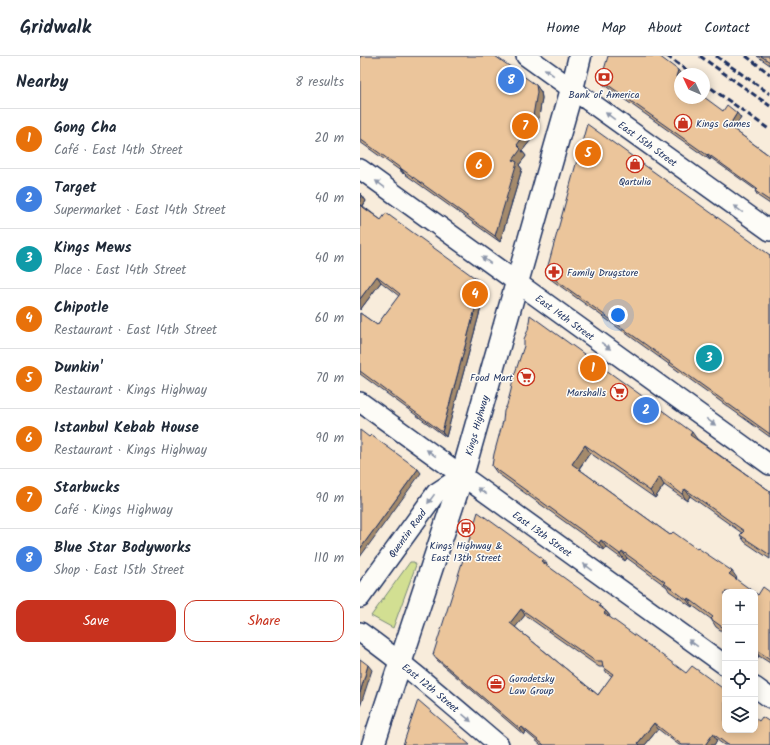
<!DOCTYPE html>
<html lang="en">
<head>
<meta charset="utf-8">
<style>
  :root { --surface:#fff; --page:#f2f2f3; --text:#1f2937; --muted:#747a83; --line:#e0e1e3; --accent:#c8321e }
  body { margin:0; font-family:Kalam,sans-serif; background:var(--page); color:var(--text) }
  .controls { position:absolute; right:12px; bottom:12px; display:grid; overflow:hidden; border-radius:8px; box-shadow:0 2px 10px #0003 }
  .controls button { width:36px; height:36px; display:grid; place-items:center; padding:0; border:0; border-bottom:1px solid var(--line); background:var(--surface); color:var(--text); font:20px sans-serif }
  .compass { position:absolute; left:314px; top:12px; width:36px; height:36px; border-radius:50%; background:var(--surface); box-shadow:0 2px 10px #0003; rotate:314deg }
  .you { position:absolute; left:258px; top:259px; width:14px; height:14px; margin:-10px; border:3px solid #fff; border-radius:50%; background:#1a73e8; box-shadow:0 0 0 6px #1a73e833 }
  .badge { display:grid; place-items:center; width:26px; height:26px; border-radius:50%; background:var(--accent); color:#fff; font-size:13px; font-weight:700 }
  .pin { position:absolute; translate:-50% -50%; border:2px solid #fff; box-shadow:0 1px 4px #0006 }
  .list { margin:0; padding:0; list-style:none }
  h2 { display:flex; justify-content:space-between; align-items:center; height:52px; margin:0; padding:0 16px; font-size:17px }
  h2 small { font-size:13px; font-weight:400; color:var(--muted) }
  .list li { display:grid; grid-template-columns:26px 1fr auto; gap:12px; align-items:center; box-sizing:border-box; height:60px; padding:0 16px; border-top:1px solid var(--line) }
  .list b { display:block; font-size:15px; white-space:nowrap }
  .list p { margin:0; font-size:13px; white-space:nowrap; color:var(--muted) }
  .list em { font-size:13px; font-style:normal; color:var(--muted) }
  .actions { display:flex; gap:8px; padding:12px 16px }
  .actions a { flex:1; padding:9px 0; border:1px solid var(--accent); border-radius:12px; text-align:center; font-size:14px; color:var(--accent) }
  .actions .main { background:var(--accent); color:#fff }
  .icon { flex:none; width:22px; height:22px; fill:none; stroke:currentColor; stroke-width:2; stroke-linecap:round; stroke-linejoin:round }
  .map { position:relative; flex:none; width:410px; height:689px; overflow:hidden }
  header { display:flex; align-items:center; gap:24px; box-sizing:border-box; height:56px; padding:0 20px; background:var(--surface); border-bottom:1px solid var(--line) }
  header strong { font-size:19px }
  nav { display:flex; gap:22px; margin-inline-start:auto; font-size:14px }
  main { display:flex }
  aside { flex:1; background:var(--surface) }
  .map>svg:first-child { display:block }
  .green { fill:#d2df92; stroke:#768778 }
  .lines { fill:none; stroke-linecap:round; stroke-linejoin:round }
  .minor-casing { stroke:#1b2f5e; stroke-width:22 }
  .tertiary-casing { stroke:#1b2f5e; stroke-width:25 }
  .minor { stroke:#fdfcf7; stroke-width:19 }
  .tertiary { stroke:#fdfcf7; stroke-width:22 }
  .rail { stroke:#1b2f5e; stroke-width:3; stroke-dasharray:6 3; stroke-linecap:butt }
  .wall { fill:#caa985; stroke:#1b2f5e; fill-rule:evenodd }
  .shaded-wall { fill:#a48a6c; stroke:#1b2f5e }
  .building { fill:#ebc59b; stroke:#1b2f5e; fill-rule:evenodd }
  .oneway { fill:#8c96aa }
  .labels { text-anchor:middle; stroke-width:3; stroke-linejoin:round; paint-order:stroke }
  .poi-label { font-size:10px; fill:#1b2f5e; stroke:#fdfcf7 }
  .street-label { font-size:10px; fill:#1b2f5e; stroke:#fdfcf7 }
</style>
</head>
<body>
<header>
<strong>Gridwalk</strong>
<nav><a>Home</a><a>Map</a><a>About</a><a>Contact</a></nav>
</header>
<main>
<aside>
<h2>Nearby<small>8 results</small></h2>
<ul class="list">
<li><span class="badge" style="background:#e8710a">1</span><div><b>Gong Cha</b><p>Café · East 14th Street</p></div><em>20 m</em></li>
<li><span class="badge" style="background:#3f7fe0">2</span><div><b>Target</b><p>Supermarket · East 14th Street</p></div><em>40 m</em></li>
<li><span class="badge" style="background:#0f9aa8">3</span><div><b>Kings Mews</b><p>Place · East 14th Street</p></div><em>40 m</em></li>
<li><span class="badge" style="background:#e8710a">4</span><div><b>Chipotle</b><p>Restaurant · East 14th Street</p></div><em>60 m</em></li>
<li><span class="badge" style="background:#e8710a">5</span><div><b>Dunkin'</b><p>Restaurant · Kings Highway</p></div><em>70 m</em></li>
<li><span class="badge" style="background:#e8710a">6</span><div><b>Istanbul Kebab House</b><p>Restaurant · Kings Highway</p></div><em>90 m</em></li>
<li><span class="badge" style="background:#e8710a">7</span><div><b>Starbucks</b><p>Café · Kings Highway</p></div><em>90 m</em></li>
<li><span class="badge" style="background:#3f7fe0">8</span><div><b>Blue Star Bodyworks</b><p>Shop · East 15th Street</p></div><em>110 m</em></li>
</ul>
<div class="actions"><a class="main">Save</a><a>Share</a></div>
</aside>
<div class="map">
<svg width="410" height="689" viewBox="0 0 410 689">
  <rect width="100%" height="100%" fill="#f8ecdb"/>
  <filter id="ink" filterUnits="userSpaceOnUse"><feTurbulence type="fractalNoise" baseFrequency=".025" numOctaves="2"/><feDisplacementMap in="SourceGraphic" scale="8" xChannelSelector="R" yChannelSelector="G"/><feConvolveMatrix kernelMatrix="1 2 1 2 8 2 1 2 1" color-interpolation-filters="sRGB"/></filter>
  <g filter="url(#ink)">
    <path class="green" d="M50,506H54L56,509L33,572L11,560Z"/>
    <g class="lines">
      <defs>
        <g id="minor">
          <path id="s1" d="M166,0L410,175"/>
          <path id="s2" d="M0,113L410,409"/>
          <path id="s3" d="M0,346L365,609"/>
          <path id="s4" d="M0,542L76,437L102,420"/>
          <path id="s5" d="M0,576C49,611 93,650 139,689"/>
          <path d="M395,631L410,642"/>
        </g>
        <g id="tertiary">
          <path id="s6" d="M13,689L102,420L212,33L220,0"/>
        </g>
      </defs>
      <use href="#minor" class="minor-casing"/>
      <use href="#tertiary" class="tertiary-casing"/>
      <use href="#minor" class="minor"/>
      <use href="#tertiary" class="tertiary"/>
      <path class="rail" d="M307,0L332,18
        M340,0L410,50
        M356,0L410,38
        M386,0L410,18
        M344,27L410,74"/>
    </g>
    <path class="wall" d="M0,0L176,29L181,36L182,42L178,67L168,80L170,85L162,95L166,100L159,109L162,113L140,186L0,86Z
      M397,0H410V9Z
      M320,18V42L363,55L381,62L373,73L410,100V148L398,140L395,135L396,134L351,102L350,104L244,29L241,24Z
      M0,137L2,139L6,145L3,150L21,164L122,227L126,233L86,381L0,318V257L17,269L39,240L21,226L0,254Z
      M410,199V381L189,222L186,217Z
      M142,371L337,383L410,435V503L385,486L380,479L382,477L330,440L327,445L304,429L295,442L230,397L219,413L310,479L377,522L365,536V577L356,571L351,563L333,550L332,551L309,535L307,531L267,502L265,505L246,491L244,494L137,417L132,410Z
      M187,508L186,509L246,555L250,560L249,561L410,689H364L357,684L354,689H319L298,673L285,689H181L166,676L164,679L77,604L73,599ZM165,559L239,611H243L247,617L252,620L238,639L155,571Z
      M410,536V607L399,600L396,604L395,603V537L398,539Z"/>
    <path class="shaded-wall" d="M318,14L321,18H320V24L316,21Z
      M176,29L181,36L182,42L178,67L168,80L170,85L162,95L166,100L159,109L162,113L140,186L135,180L157,89L163,73Z
      M377,57L381,62L372,74L369,70Z
      M348,98L351,102L350,104L347,99Z
      M39,110L44,117L43,118L39,111Z
      M2,139L6,145L1,152L0,151V142Z
      M17,220L21,226L0,254V243Z
      M122,227L126,233L86,381L82,376Z
      M332,376L337,383L335,386L330,379Z
      M225,389L230,397L217,415L212,408Z
      M58,413L61,417L0,501V493Z
      M299,421L304,429L295,442L290,435Z
      M325,433L330,440L327,445L322,438Z
      M241,484L246,491L244,494L239,487Z
      M262,495L267,502L265,505L260,498Z
      M183,503L187,508L185,511L181,505Z
      M372,515L377,522L374,526L369,518Z
      M328,542L333,550L332,551L327,544Z
      M161,553L165,559L154,573L150,567Z
      M246,555L250,560L248,563L244,557Z
      M395,593L399,600L396,604L395,603Z
      M8,609L12,614L0,651V637Z
      M294,667L298,673L285,689H279L278,687Z
      M162,671L166,676L164,679L160,673Z
      M353,678L357,684L354,689H345Z"/>
    <path class="building" d="M0,0H135L176,29L177,36L173,60L163,73L165,78L157,89L161,93L153,104L157,106L135,180L0,83Z
      M248,0H299L318,14L316,21L320,24V42H344V41L363,55L367,49L377,57L369,70L410,100V145L395,135L397,133L348,98L347,99L241,24Z
      M401,0H410V6Z
      M227,68L410,199V378L186,217Z
      M0,137L2,139L0,142Z
      M0,149L21,164L26,157L122,227L82,376L0,315V257L17,269L40,238L17,220L0,243Z
      M170,259L332,376L330,379L410,435V499L380,479L384,475L325,433L322,438L299,421L290,435L225,389L212,408L310,479L313,476L337,493L338,492L372,515L369,518L394,536H365V573L351,563L353,561L328,542L327,544L304,527L305,526L262,495L260,498L241,484L239,487L132,410L134,398L143,365L144,355L147,349L151,334L153,323L164,290V283L168,274Z
      M0,374L9,381L11,379L58,413L0,493Z
      M118,456L183,503L181,505L240,548L239,550L246,555L244,557L291,591L326,617L332,610L365,634V674H395V662L399,665L402,661L410,666V689H368L353,678L345,689H322L294,667L278,687L280,689H184L162,671L160,673L73,599ZM161,553L235,605H242L243,611L253,618L238,639L150,567Z
      M403,531L410,536V603L395,593V537L398,539Z
      M0,603L8,609L0,637Z
      M58,644L110,689H43Z"/>
    <defs><path id="oneway-solid" d="M-6-.8H1V-3.2L6.5 0L1 3.2V.8H-6Z"/></defs>
    <g class="oneway">
      <use href="#oneway-solid" transform="translate(189 16) rotate(-144)"/>
      <use href="#oneway-solid" transform="translate(250 60) rotate(-144)"/>
      <use href="#oneway-solid" transform="translate(20 128) rotate(-144)"/>
      <use href="#oneway-solid" transform="translate(378 153) rotate(-144)"/>
      <use href="#oneway-solid" transform="translate(126 204) rotate(-144)"/>
      <use href="#oneway-solid" transform="translate(246 290) rotate(36)"/>
      <use href="#oneway-solid" transform="translate(351 366) rotate(36)"/>
      <use href="#oneway-solid" transform="translate(71 397) rotate(-144)"/>
      <use href="#oneway-solid" transform="translate(122 435) rotate(-144)"/>
      <use href="#oneway-solid" transform="translate(71 443) rotate(126)"/>
      <use href="#oneway-solid" transform="translate(228 511) rotate(-144)"/>
      <use href="#oneway-solid" transform="translate(333 587) rotate(-144)"/>
      <use href="#oneway-solid" transform="translate(107 662) rotate(41)"/>
    </g>
  </g>
  <defs>
    <symbol id="bank-ring" viewBox="-11 -11 22 22"><circle r="9.5" fill="#fdfcf7" stroke="#c8321e" stroke-width="1.5"/><path d="M-6-4H6V4H-6ZM0-2.3a2.3 2.3 0 1 0 0 4.6a2.3 2.3 0 1 0 0-4.6Z" fill="#c8321e"/></symbol>
    <symbol id="shop-ring" viewBox="-11 -11 22 22"><circle r="9.5" fill="#fdfcf7" stroke="#c8321e" stroke-width="1.5"/><path d="M-5-2.5h2.3a2.7 3.5 0 0 1 5.4 0H5L5.5 6h-11ZM-1.5-2.5h3a1.5 2.3 0 0 0-3 0Z" fill="#c8321e"/></symbol>
    <symbol id="pharmacy-ring" viewBox="-11 -11 22 22"><circle r="9.5" fill="#fdfcf7" stroke="#c8321e" stroke-width="1.5"/><path d="M-2-6h4v4h4v4h-4v4h-4v-4h-4v-4h4Z" fill="#c8321e"/></symbol>
    <symbol id="supermarket-ring" viewBox="-11 -11 22 22"><circle r="9.5" fill="#fdfcf7" stroke="#c8321e" stroke-width="1.5"/><path d="M-6-5.5h2.5l.6 2H6L4.5 2H-2.5L-4.4-4H-6ZM-1.5 3.2a1.3 1.3 0 1 0 .1 0ZM3 3.2a1.3 1.3 0 1 0 .1 0Z" fill="#c8321e"/></symbol>
    <symbol id="bus-ring" viewBox="-11 -11 22 22"><circle r="9.5" fill="#fdfcf7" stroke="#c8321e" stroke-width="1.5"/><path d="M-5-6H5V4H4V6H2V4H-2V6H-4V4H-5ZM-3.5-4V0h7V-4ZM-3.5 1.2v1.5H-2V1.2ZM2 1.2v1.5H3.5V1.2Z" fill="#c8321e"/></symbol>
    <symbol id="office-ring" viewBox="-11 -11 22 22"><circle r="9.5" fill="#fdfcf7" stroke="#c8321e" stroke-width="1.5"/><path d="M-6-3h4V-5.5h4V-3h4V5H-6ZM-1-4.5V-3h2v-1.5ZM-6 0V1H6V0Z" fill="#c8321e"/></symbol>
  </defs>
  <g fill-rule="evenodd">
    <use href="#bank-ring" x="234" y="11" width="20" height="20"/>
    <use href="#shop-ring" x="313" y="57" width="20" height="20"/>
    <use href="#shop-ring" x="265" y="98" width="20" height="20"/>
    <use href="#pharmacy-ring" x="184" y="206" width="20" height="20"/>
    <use href="#supermarket-ring" x="156" y="311" width="20" height="20"/>
    <use href="#supermarket-ring" x="249" y="326" width="20" height="20"/>
    <use href="#bus-ring" x="96" y="462" width="20" height="20"/>
    <use href="#office-ring" x="126" y="618" width="20" height="20"/>
  </g>
  <g class="labels">
    <g class="poi-label">
      <text x="244" y="42">Bank of America</text>
      <text x="336" y="71" text-anchor="start">Kings Games</text>
      <text x="275" y="129">Qartulia</text>
      <text x="207" y="220" text-anchor="start">Family Drugstore</text>
      <text x="153" y="325" text-anchor="end">Food Mart</text>
      <text x="246" y="340" text-anchor="end">Marshalls</text>
      <text x="106" y="493">Kings Highway &amp;<tspan x="106" dy="12">East 13th Street</tspan></text>
      <text x="149" y="626" text-anchor="start">Gorodetsky<tspan x="149" dy="12">Law Group</tspan></text>
    </g>
    <g class="street-label">
      <text dy="4" stroke="none"><textPath href="#s1" startOffset="150">East 15th Street</textPath></text>
      <text dy="4" stroke="none"><textPath href="#s2" startOffset="253">East 14th Street</textPath></text>
      <text dy="4" stroke="none"><textPath href="#s6" startOffset="336">Kings Highway</textPath></text>
      <text dy="4" stroke="none"><textPath href="#s4" startOffset="80">Quentin Road</textPath></text>
      <text dy="4" stroke="none"><textPath href="#s3" startOffset="225">East 13th Street</textPath></text>
      <text dy="4" stroke="none"><textPath href="#s5" startOffset="90">East 12th Street</textPath></text>
    </g>
  </g>
</svg>
<div class="controls">
<button>+</button>
<button>−</button>
<button><svg class="icon" aria-label="locate" viewBox="0 0 24 24"><circle cx="12" cy="12" r="6"/><path d="M12 2v4M12 18v4M2 12h4M18 12h4"/></svg></button>
<button><svg class="icon" aria-label="layers" viewBox="0 0 24 24"><path d="M12 4l9 5-9 5-9-5zM3 14l9 5 9-5"/></svg></button>
</div>
<svg class="compass" viewBox="-18 -18 36 36"><path d="M0-13l5 13h-10z" fill="#e53935"/><path d="M0 13l5-13h-10z" fill="#747a83"/></svg>
<div class="you"></div>
<div class="pin badge" style="left:233px;top:312px;background:#e8710a">1</div>
<div class="pin badge" style="left:286px;top:354px;background:#3f7fe0">2</div>
<div class="pin badge" style="left:349px;top:302px;background:#0f9aa8">3</div>
<div class="pin badge" style="left:115px;top:238px;background:#e8710a">4</div>
<div class="pin badge" style="left:228px;top:97px;background:#e8710a">5</div>
<div class="pin badge" style="left:119px;top:109px;background:#e8710a">6</div>
<div class="pin badge" style="left:165px;top:70px;background:#e8710a">7</div>
<div class="pin badge" style="left:151px;top:24px;background:#3f7fe0">8</div>
</div>
</main>
</body>
</html>
